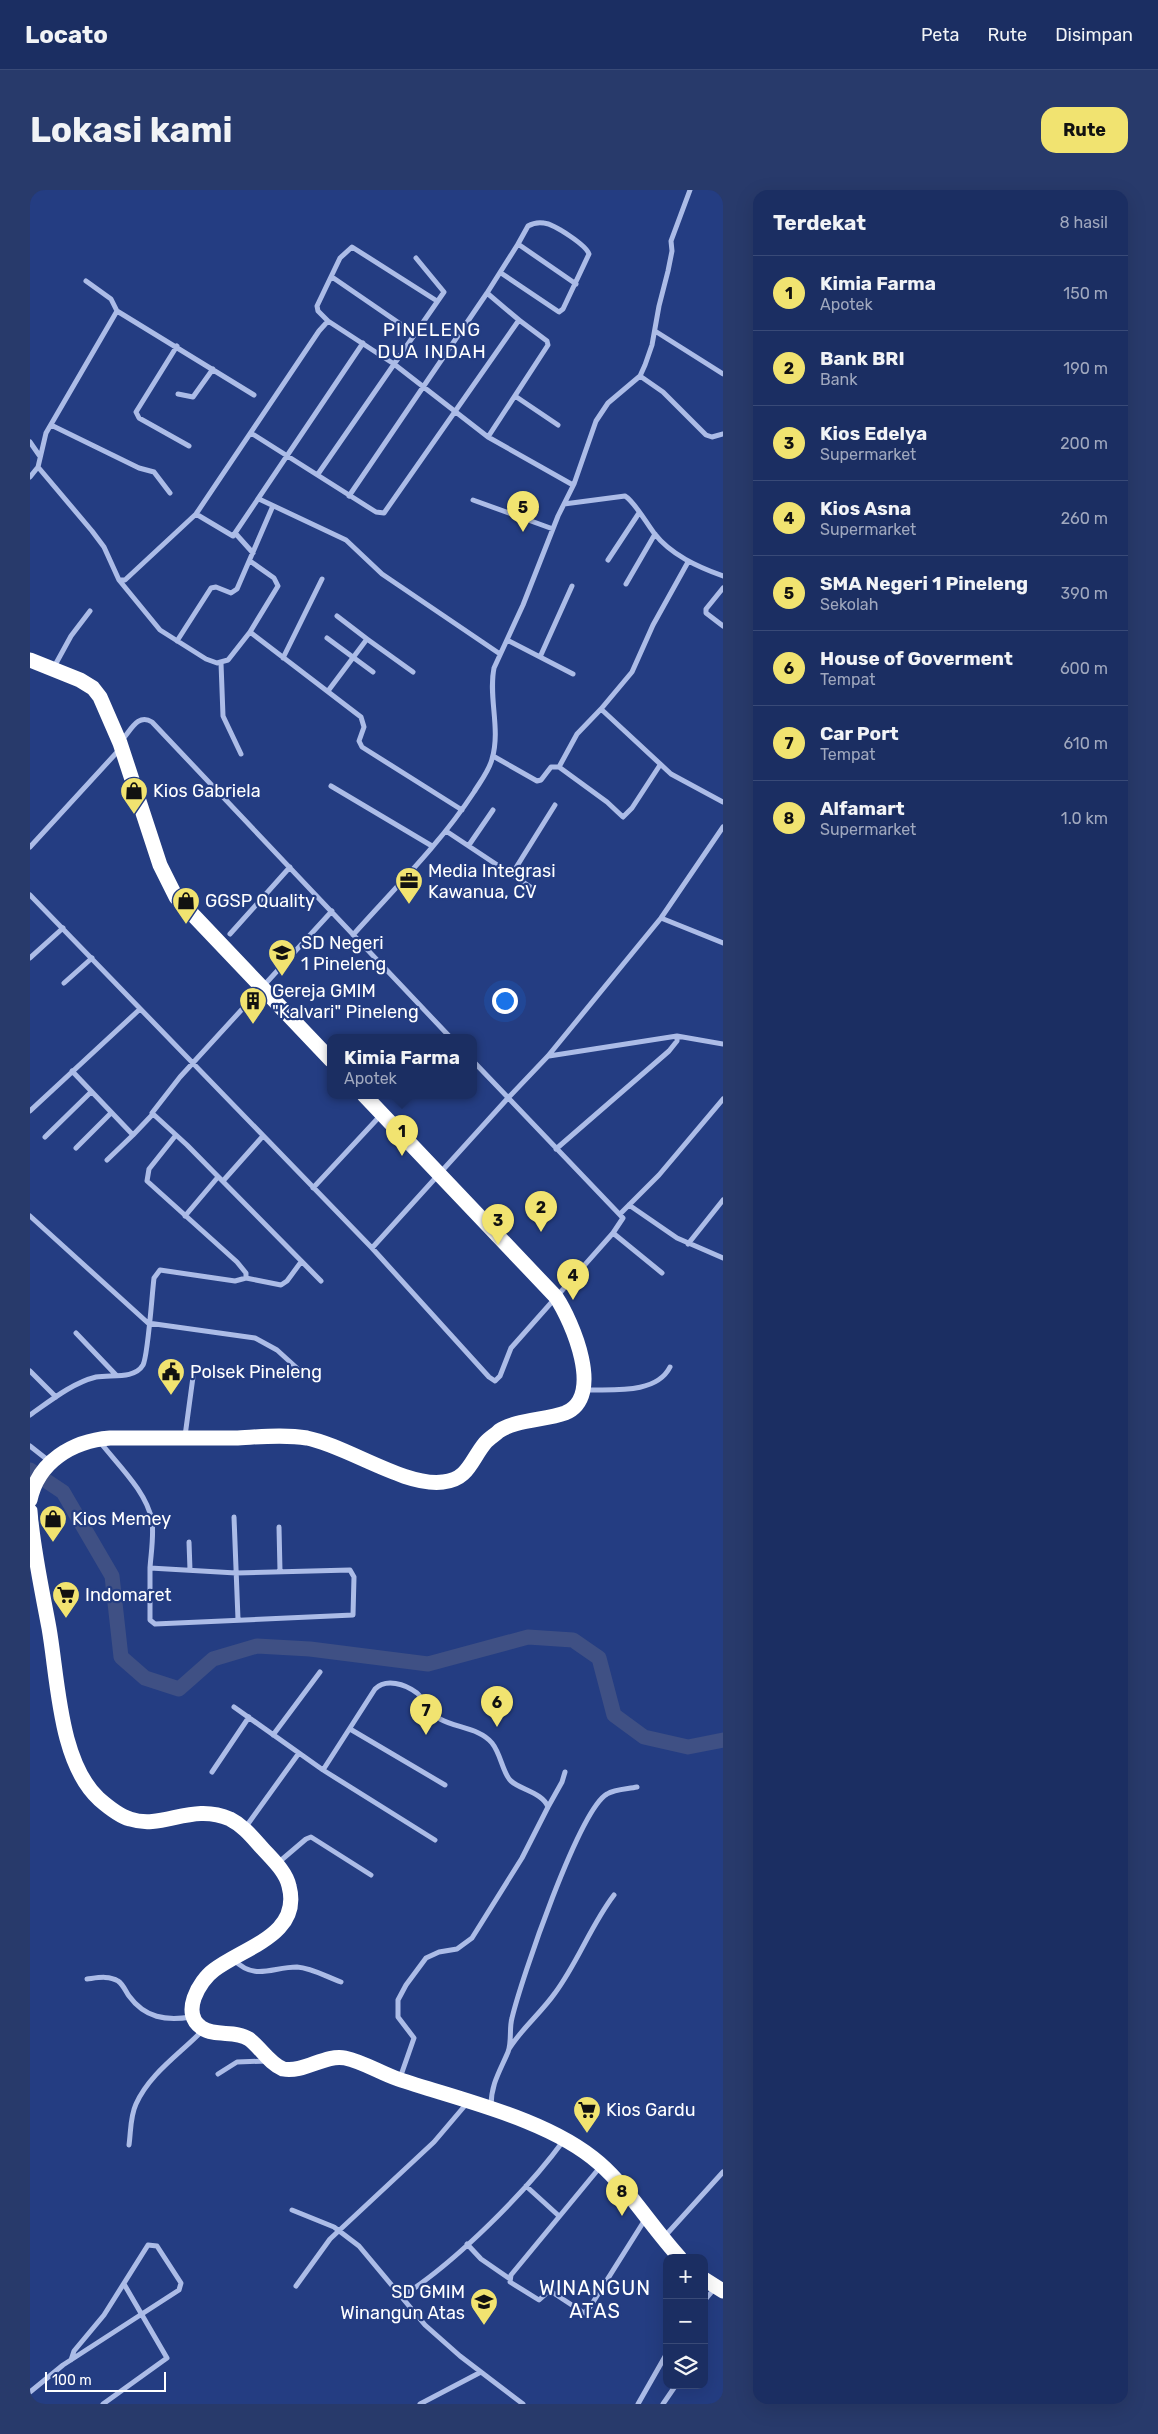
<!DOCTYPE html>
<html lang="id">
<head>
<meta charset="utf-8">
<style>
  :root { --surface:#1b2e62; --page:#283a6b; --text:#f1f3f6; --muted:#a0a8be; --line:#394a77; --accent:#f1e370 }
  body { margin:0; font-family:Rubik,sans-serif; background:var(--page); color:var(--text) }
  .controls { position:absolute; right:15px; bottom:15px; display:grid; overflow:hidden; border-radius:10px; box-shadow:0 5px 20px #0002 }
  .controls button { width:45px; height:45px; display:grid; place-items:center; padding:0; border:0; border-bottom:1px solid var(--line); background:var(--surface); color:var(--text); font:25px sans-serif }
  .scale { position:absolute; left:15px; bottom:12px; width:121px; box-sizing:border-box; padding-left:5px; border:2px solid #fff; border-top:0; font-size:14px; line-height:18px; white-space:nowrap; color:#fff; -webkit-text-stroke:4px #243d82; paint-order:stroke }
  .you { position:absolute; left:474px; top:810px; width:18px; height:18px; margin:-12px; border:4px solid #fff; border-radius:50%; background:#1a73e8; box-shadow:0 0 0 8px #1a73e833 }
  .badge { display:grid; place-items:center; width:32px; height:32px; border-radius:50%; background:var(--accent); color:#111; font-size:16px; font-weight:700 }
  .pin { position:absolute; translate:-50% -41px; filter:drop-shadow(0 1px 2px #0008) }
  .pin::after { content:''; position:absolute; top:26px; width:18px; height:15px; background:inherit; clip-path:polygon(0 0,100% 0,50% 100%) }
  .popup { position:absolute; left:297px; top:844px; width:150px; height:65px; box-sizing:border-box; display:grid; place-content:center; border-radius:10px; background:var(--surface); filter:drop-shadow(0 1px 4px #0005); font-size:16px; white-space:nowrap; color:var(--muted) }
  .popup b { font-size:19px; color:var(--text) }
  .popup::after { content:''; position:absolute; left:50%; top:100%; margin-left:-10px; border:10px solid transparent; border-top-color:var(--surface) }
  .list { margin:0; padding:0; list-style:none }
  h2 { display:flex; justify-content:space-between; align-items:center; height:65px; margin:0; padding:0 20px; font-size:21px }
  h2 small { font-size:16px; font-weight:400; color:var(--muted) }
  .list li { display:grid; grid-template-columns:32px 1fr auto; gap:15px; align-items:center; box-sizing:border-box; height:75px; padding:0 20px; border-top:1px solid var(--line) }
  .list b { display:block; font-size:19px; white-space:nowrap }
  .list p { margin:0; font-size:16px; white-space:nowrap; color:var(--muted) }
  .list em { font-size:16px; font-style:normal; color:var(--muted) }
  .icon { flex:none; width:28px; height:28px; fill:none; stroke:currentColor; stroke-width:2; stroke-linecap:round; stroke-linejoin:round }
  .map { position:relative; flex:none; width:693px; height:2214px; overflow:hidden; border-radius:15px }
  header { display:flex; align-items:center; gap:30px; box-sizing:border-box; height:70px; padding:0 25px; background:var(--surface); border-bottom:1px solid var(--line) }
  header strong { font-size:24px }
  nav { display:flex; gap:28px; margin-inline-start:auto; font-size:18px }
  .intro { display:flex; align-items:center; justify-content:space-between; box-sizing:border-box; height:120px; padding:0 30px }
  h1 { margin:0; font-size:35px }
  .button { padding:12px 22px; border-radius:15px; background:var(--accent); color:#111; font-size:18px; font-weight:700 }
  main { display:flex; gap:30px; padding:0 30px }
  aside { flex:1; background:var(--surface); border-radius:15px; box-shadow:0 5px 20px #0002 }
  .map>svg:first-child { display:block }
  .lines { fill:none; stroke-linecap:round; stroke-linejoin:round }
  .river { stroke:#3f5084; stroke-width:15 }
  .street { stroke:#acbce7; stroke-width:5 }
  .highway { stroke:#fff; stroke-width:15 }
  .labels { text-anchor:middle; stroke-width:4.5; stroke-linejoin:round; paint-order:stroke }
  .poi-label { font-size:18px; fill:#fff; stroke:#243d82; text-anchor:start }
  .neighbourhood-label { font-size:19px; letter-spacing:1px; fill:#fff; stroke:#243d82 }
  .quarter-label { font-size:20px; letter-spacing:1px; fill:#fff; stroke:#243d82 }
</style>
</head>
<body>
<header>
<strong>Locato</strong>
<nav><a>Peta</a><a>Rute</a><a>Disimpan</a></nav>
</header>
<div class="intro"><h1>Lokasi kami</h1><a class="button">Rute</a></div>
<main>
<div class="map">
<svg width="693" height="2214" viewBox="0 0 693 2214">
  <rect width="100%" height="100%" fill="#243d82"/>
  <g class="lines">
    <path class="river" d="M0,1280L33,1302L82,1386L91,1467L115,1488L149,1499L183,1469L227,1456L280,1459L398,1474L498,1447L543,1450L569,1468L584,1525L614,1547L658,1557L693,1550"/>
    <path class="street" d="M471,83L529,122L533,119L559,64C556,55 524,34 514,33C508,32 503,33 498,36L488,54
      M302,87L385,144
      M56,91L81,109L87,121
      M457,103L488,54L546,94
      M298,131L288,121L287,116L310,68L322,57L407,111
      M625,141L693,184
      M147,156L106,222L109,228L159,256
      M610,186L633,202L676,245L682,247L693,244
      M148,204L163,207L183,179
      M485,206L528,235
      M21,235L109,278L124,282L140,303
      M221,243L346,322L354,323L489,130L457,103L319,306
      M458,247L518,155L517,151L489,130
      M0,252L9,265
      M8,277L62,341L74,357L89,390H95L166,324L289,141L298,131L364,174L458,247L543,295
      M288,284L414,102L386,68
      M0,287L8,277L16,243L87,121L224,205
      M229,309L316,350L352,384L470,464
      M443,310L523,339
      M534,314L595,306C604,311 617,334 624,343C641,365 668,377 693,386
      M166,324L203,346L333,153
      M206,344L223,363
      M578,370L609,323
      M89,390L130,440L176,469L187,473L198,470L220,442L331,527L334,537L329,551L332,557L432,620
      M596,394L625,344
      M693,398L676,419V423L693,436
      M307,426L337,449
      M220,442L248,396L244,388L220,371
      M297,448L343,482
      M477,450L543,484
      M147,451L181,398L186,397L201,403L207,399L242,318
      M510,467L542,396
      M253,468L292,389
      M191,473L193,526L211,564
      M24,477L41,446L60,421
      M298,501L337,449L383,482
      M571,519L602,482L623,435L658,372
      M92,550C101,540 108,523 122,532L420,847
      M463,566L507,591L511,590L521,577H529L547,544L571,519L641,584L693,612
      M529,577L577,612L593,627L602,618L630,575
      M301,596L402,656
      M416,641L502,698
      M439,655L463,620
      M0,657L89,560
      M482,684L525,615
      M0,705L342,1058L459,1187L465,1191L470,1186L481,1158L583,1043L593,1028L443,871
      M631,728L693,753
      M200,744L260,677
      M323,745C364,699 410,654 444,602C450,592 459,581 462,569C471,539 458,507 464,478L493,415L528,326L544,294L566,231L578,213L610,186L615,175L622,155L629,116L638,81L642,61L641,51L660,0
      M0,768L33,738
      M34,793L62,768
      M647,846L693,854
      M519,866L647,846V851L639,861L526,959
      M42,881L103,945L77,970
      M0,921L110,819
      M103,945L122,925
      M15,947L61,902
      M46,958L81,923
      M193,991L233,946
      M283,998L350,926
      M599,1015L647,1048L693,1068
      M590,1024L629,985L693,909
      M0,1026L118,1133L225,1148L247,1160L269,1180
      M155,1026L188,987
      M583,1043L632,1083
      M658,1054L693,1010
      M342,1058L478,908L518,866L631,728L693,637
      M216,1088L251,1095L257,1091L271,1072
      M291,1091L157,955L122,923L150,887L302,721
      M46,1143L86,1185
      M0,1181L26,1207
      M554,1200C581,1199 626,1205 640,1177
      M0,1225C20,1211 42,1193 66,1187C80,1184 104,1190 113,1175C118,1166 122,1104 124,1088L130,1080L205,1091L216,1088V1083L207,1072L117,991L119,979L146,945
      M155,1246L163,1187
      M70,1252C88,1275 117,1302 122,1331C124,1346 121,1363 120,1378L206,1383L320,1380L324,1387L323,1425L125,1434L120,1430V1378
      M0,1256L19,1271
      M204,1327L208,1429
      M249,1337L250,1381
      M159,1352L160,1380
      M204,1517L293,1580L405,1650
      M320,1539L415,1595
      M243,1545L290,1482
      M293,1580L345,1499C356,1488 375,1494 387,1503C396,1511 399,1524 410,1529C426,1538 450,1538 462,1553C471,1564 473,1584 481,1591C491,1600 513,1603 518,1617L492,1668L442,1748L427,1759L409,1762L396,1768L376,1795L368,1810V1827L384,1848L370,1888
      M182,1582L219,1527
      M518,1617L532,1592L535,1582
      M215,1638L269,1563
      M249,1672L276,1649L281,1647L341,1685
      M204,1770C225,1791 242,1777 267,1777C282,1778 297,1787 311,1792
      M57,1789C66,1788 79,1785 88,1791C93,1794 96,1802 99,1806C115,1828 136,1831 161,1827
      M479,1859C492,1838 511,1823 525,1803C548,1772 561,1735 584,1705
      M188,1884L207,1872L237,1871
      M461,1916C461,1894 470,1881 478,1862C482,1852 479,1838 482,1828C491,1790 549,1620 577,1604C585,1599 598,1599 607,1597
      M99,1955C101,1941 100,1927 106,1914C120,1883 150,1864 173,1840
      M571,1976L481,2085L480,2092L509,2110L518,2102H522L554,2123L560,2117L616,2028
      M496,1996L529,2026
      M262,2020L304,2037L329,2056L395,2135L430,2166L493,2214
      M635,2046L693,1982
      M437,2054L451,2069L480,2089
      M266,2096L300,2049L404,1952L438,1912
      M371,2107C425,2073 496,2002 534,1950
      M674,2111L685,2098
      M0,2202L33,2175L149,2100L151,2093L127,2056L118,2055L74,2125L44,2161L41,2170
      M73,2214L137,2168L94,2094
      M390,2214L451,2182
      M608,2214L637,2163
      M633,2214L646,2195"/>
    <path class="highway" d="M0,470L50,490L63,498L70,507L90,553L130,675L146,707L301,870
      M0,1310C8,1272 42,1251 80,1248C121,1248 163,1248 205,1248C228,1247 254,1244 277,1248C317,1256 375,1297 413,1292C438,1290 441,1270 455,1253C459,1248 465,1245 469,1241C485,1230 516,1230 535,1223C575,1207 542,1131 526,1107L334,905
      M0,1321C3,1360 12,1400 19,1438C28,1489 29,1572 69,1609C77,1616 89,1626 100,1629C133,1640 162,1612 200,1629C214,1636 223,1648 233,1659C243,1670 256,1682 259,1696C272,1745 214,1757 184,1780C169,1791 150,1824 172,1838C185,1847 206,1840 219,1849C231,1858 239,1873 253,1879C274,1883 295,1864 315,1868C334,1872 350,1883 368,1889C430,1910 519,1929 569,1973C598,1998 623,2039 650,2068
      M674,2089L693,2101"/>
  </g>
  <defs>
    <symbol id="shop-pin" viewBox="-11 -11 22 30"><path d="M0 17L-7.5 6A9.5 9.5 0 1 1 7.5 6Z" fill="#f1e370" stroke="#243d82"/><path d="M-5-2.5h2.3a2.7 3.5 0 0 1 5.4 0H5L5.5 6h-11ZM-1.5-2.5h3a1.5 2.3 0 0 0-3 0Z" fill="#111"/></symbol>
    <symbol id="office-pin" viewBox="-11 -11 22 30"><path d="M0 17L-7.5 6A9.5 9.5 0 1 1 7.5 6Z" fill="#f1e370" stroke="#243d82"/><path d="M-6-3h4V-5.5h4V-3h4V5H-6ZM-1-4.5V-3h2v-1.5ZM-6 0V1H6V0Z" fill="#111"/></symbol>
    <symbol id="school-pin" viewBox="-11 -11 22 30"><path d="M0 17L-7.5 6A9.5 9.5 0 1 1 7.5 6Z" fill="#f1e370" stroke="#243d82"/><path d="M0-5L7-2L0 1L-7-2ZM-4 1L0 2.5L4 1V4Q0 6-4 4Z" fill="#111"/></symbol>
    <symbol id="building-pin" viewBox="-11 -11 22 30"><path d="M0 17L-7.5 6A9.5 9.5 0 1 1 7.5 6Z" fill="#f1e370" stroke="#243d82"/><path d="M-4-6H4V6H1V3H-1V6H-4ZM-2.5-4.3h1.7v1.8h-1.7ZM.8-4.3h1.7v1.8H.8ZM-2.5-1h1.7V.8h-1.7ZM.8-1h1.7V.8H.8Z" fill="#111"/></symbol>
    <symbol id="civic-pin" viewBox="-11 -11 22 30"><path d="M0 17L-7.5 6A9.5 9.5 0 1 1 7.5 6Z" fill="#f1e370" stroke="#243d82"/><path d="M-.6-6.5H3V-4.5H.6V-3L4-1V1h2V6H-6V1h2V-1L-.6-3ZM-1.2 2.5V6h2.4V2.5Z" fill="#111"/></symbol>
    <symbol id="supermarket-pin" viewBox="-11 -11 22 30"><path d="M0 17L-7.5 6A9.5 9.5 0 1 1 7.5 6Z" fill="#f1e370" stroke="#243d82"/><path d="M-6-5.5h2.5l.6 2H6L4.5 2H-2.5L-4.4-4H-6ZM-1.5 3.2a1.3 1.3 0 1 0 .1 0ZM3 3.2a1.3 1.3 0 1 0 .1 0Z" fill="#111"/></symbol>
  </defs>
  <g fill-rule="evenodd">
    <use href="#shop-pin" x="88" y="585" width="32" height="43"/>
    <use href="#office-pin" x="363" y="675" width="32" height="43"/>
    <use href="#shop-pin" x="140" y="695" width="32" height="43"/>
    <use href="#school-pin" x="236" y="747" width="32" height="43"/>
    <use href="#building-pin" x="207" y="795" width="32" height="43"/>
    <use href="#civic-pin" x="125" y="1166" width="32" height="43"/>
    <use href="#shop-pin" x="7" y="1313" width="32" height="43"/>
    <use href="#supermarket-pin" x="20" y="1389" width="32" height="43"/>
    <use href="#supermarket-pin" x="541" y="1904" width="32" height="43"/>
    <use href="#school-pin" x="438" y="2096" width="32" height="43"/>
  </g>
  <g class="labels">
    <g class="poi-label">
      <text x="123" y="607">Kios Gabriela</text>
      <text x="398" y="687">Media Integrasi<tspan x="398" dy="21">Kawanua, CV</tspan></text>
      <text x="175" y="717">GGSP Quality</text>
      <text x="271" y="759">SD Negeri<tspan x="271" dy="21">1 Pineleng</tspan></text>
      <text x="242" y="807">Gereja GMIM<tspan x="242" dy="21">"Kalvari" Pineleng</tspan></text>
      <text x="160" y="1188">Polsek Pineleng</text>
      <text x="42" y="1335">Kios Memey</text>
      <text x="55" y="1411">Indomaret</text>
      <text x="576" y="1926">Kios Gardu</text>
      <text x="435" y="2108" text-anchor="end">SD GMIM<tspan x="435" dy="21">Winangun Atas</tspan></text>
    </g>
    <g class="neighbourhood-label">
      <text x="402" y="146">PINELENG<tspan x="402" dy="22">DUA INDAH</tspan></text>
    </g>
    <g class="quarter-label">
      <text x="565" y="2105">WINANGUN<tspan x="565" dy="23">ATAS</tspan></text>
    </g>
  </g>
</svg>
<div class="controls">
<button>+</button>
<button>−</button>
<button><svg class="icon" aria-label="layers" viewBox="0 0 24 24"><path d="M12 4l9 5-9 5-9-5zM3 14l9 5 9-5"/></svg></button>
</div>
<div class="scale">100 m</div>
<div class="you"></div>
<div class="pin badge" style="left:372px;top:966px">1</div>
<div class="popup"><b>Kimia Farma</b>Apotek</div>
<div class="pin badge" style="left:511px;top:1042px">2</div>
<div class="pin badge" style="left:468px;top:1055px">3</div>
<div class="pin badge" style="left:543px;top:1110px">4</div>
<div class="pin badge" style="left:493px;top:342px">5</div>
<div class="pin badge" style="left:467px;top:1537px">6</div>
<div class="pin badge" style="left:396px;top:1545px">7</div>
<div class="pin badge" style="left:592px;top:2026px">8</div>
</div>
<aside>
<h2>Terdekat<small>8 hasil</small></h2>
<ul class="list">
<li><span class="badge">1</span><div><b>Kimia Farma</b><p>Apotek</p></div><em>150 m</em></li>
<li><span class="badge">2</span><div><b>Bank BRI</b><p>Bank</p></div><em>190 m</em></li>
<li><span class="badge">3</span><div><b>Kios Edelya</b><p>Supermarket</p></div><em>200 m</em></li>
<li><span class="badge">4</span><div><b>Kios Asna</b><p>Supermarket</p></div><em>260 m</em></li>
<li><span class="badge">5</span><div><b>SMA Negeri 1 Pineleng</b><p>Sekolah</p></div><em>390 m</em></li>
<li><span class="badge">6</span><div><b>House of Goverment</b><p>Tempat</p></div><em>600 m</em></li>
<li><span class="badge">7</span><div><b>Car Port</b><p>Tempat</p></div><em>610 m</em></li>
<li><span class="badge">8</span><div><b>Alfamart</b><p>Supermarket</p></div><em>1.0 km</em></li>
</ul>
</aside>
</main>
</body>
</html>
